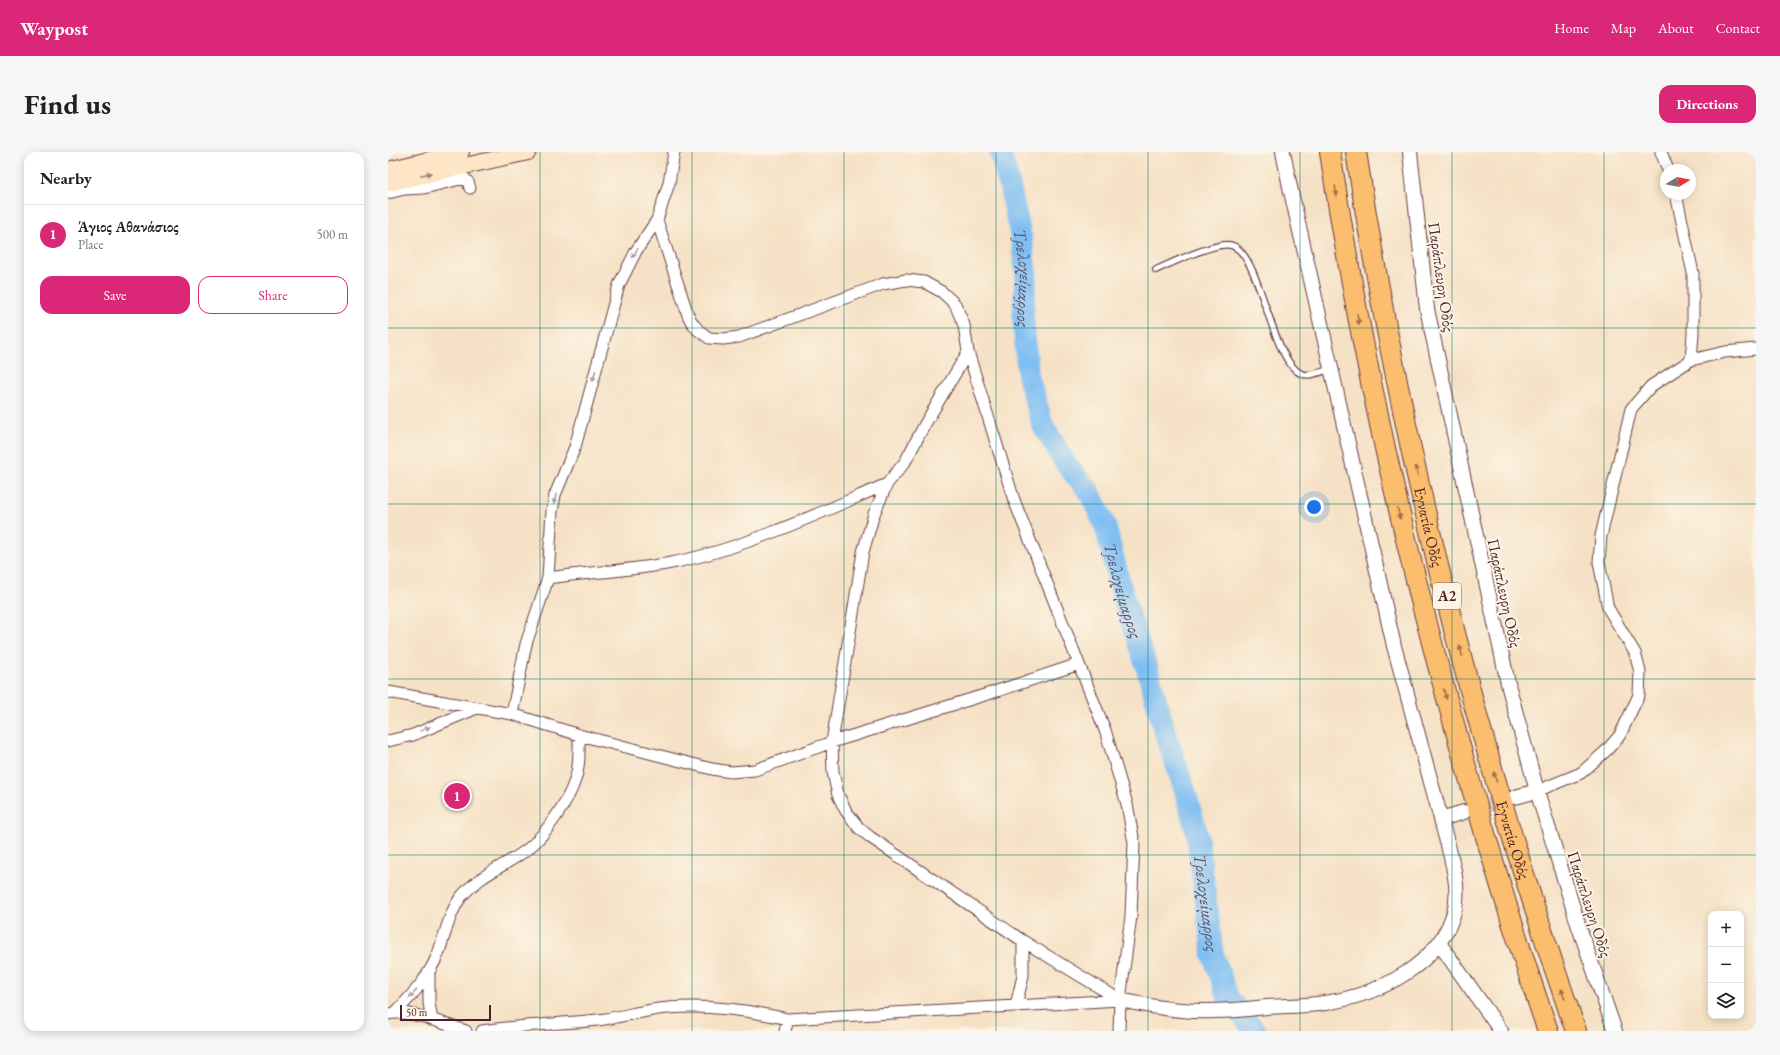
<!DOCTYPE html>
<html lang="en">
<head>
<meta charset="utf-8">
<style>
  :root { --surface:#fff; --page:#f6f6f6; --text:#202124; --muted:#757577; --line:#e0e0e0; --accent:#db2777 }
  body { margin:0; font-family:"EB Garamond",serif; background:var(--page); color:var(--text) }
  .controls { position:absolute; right:12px; bottom:12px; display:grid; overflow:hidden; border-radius:8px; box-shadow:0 2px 10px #0003 }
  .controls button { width:36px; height:36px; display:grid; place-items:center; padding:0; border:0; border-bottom:1px solid var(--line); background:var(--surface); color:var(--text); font:20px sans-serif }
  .compass { position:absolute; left:1272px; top:12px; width:36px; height:36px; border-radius:50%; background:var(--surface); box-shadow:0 2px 10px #0003; rotate:80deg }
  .scale { position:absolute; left:12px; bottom:10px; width:91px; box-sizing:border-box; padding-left:4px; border:2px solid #4a1f2b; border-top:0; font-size:11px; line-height:14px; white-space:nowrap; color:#4a1f2b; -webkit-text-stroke:3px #fcf5e5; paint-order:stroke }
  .you { position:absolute; left:926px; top:355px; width:14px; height:14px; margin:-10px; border:3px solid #fff; border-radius:50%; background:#1a73e8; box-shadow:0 0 0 6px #1a73e833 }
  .badge { display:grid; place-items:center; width:26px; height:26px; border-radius:50%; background:var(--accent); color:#fff; font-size:13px; font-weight:700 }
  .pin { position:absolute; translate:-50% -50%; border:2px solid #fff; box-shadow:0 1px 4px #0006 }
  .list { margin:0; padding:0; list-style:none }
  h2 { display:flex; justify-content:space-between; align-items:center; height:52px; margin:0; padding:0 16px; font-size:17px }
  h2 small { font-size:13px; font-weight:400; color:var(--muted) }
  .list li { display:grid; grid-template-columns:26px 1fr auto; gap:12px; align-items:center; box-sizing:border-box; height:60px; padding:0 16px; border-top:1px solid var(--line) }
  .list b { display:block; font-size:15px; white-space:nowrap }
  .list p { margin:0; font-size:13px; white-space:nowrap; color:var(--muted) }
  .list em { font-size:13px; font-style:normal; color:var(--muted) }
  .actions { display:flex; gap:8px; padding:12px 16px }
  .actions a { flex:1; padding:9px 0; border:1px solid var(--accent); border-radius:12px; text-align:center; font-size:14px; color:var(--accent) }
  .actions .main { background:var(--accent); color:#fff }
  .icon { flex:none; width:22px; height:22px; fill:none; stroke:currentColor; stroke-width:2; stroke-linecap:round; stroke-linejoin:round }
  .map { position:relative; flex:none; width:1368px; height:879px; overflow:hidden; border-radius:12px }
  header { display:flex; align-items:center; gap:24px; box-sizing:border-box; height:56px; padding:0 20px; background:var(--accent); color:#fff }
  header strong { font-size:19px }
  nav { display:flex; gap:22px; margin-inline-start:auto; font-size:14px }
  .intro { display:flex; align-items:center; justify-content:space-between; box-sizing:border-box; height:96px; padding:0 24px }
  h1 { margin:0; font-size:28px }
  .button { padding:10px 18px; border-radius:12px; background:var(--accent); color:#fff; font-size:14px; font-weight:700 }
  main { display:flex; gap:24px; padding:0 24px }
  aside { flex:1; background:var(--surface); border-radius:12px; box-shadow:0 2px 10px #0003 }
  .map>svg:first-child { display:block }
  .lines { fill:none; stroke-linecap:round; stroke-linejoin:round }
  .river { stroke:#7ebef3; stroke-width:22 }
  .tertiary-tunnel { stroke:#d3baa6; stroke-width:14; stroke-dasharray:14 7; stroke-linecap:butt }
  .service-casing { stroke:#643c42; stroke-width:8 }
  .minor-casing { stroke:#643c42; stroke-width:13 }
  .tertiary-casing { stroke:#643c42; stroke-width:16 }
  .secondary-casing { stroke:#643c42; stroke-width:18 }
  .motorway-casing { stroke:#643c42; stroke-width:22 }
  .service { stroke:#fff; stroke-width:5.5 }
  .minor { stroke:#fff; stroke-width:11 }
  .tertiary { stroke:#fff; stroke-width:14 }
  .secondary { stroke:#fde5c5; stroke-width:16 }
  .motorway { stroke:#fbbe6e; stroke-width:20 }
  .oneway { fill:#a48278 }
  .oneway2 { fill:#a26e4c }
  .oneway3 { fill:#ae9aa0 }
  .grid { fill:none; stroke:#0f766e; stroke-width:1; stroke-opacity:0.55 }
  .labels { text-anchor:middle; stroke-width:4; stroke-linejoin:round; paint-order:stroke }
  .shield { fill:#fcf5e5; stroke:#7f5f63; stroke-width:1 }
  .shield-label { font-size:15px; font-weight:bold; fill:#4a1f2b }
  .street-label { font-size:16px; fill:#4a1f2b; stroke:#fcf5e5 }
  .water-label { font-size:17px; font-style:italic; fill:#5a4f67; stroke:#fcf5e5 }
</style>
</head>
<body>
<header>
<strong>Waypost</strong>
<nav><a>Home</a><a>Map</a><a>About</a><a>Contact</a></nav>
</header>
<div class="intro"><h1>Find us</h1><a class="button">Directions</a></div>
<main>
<aside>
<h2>Nearby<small></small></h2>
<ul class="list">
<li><span class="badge">1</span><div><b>Άγιος Αθανάσιος</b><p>Place</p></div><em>500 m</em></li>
</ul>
<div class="actions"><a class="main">Save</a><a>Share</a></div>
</aside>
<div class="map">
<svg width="1368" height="879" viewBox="0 0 1368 879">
  <rect width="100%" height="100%" fill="#fcf5e5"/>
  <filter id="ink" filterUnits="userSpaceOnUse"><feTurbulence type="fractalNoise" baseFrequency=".025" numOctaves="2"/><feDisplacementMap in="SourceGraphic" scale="8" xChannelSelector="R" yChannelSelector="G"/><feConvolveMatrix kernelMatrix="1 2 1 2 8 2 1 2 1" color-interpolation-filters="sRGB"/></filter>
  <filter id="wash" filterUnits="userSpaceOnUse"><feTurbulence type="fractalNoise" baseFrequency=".012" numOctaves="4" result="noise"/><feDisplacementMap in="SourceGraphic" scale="16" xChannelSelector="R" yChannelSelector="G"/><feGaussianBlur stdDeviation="0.9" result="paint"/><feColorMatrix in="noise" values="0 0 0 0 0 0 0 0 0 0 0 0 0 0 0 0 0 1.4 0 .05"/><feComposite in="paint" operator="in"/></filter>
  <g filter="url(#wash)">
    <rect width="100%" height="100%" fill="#f5e1c5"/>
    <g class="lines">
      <path class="river" id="s1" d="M612,0L621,31L633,85L638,123L635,164L640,224L655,274L680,315L701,339L717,373L737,451L759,516L776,577L797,639L809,681L825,803L840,846L867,879"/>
    </g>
  </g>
  <g filter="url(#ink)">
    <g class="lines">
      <path class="tertiary-tunnel" d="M1081,658L1122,647"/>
      <defs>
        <path id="service" d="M768,118C783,111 827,90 842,93C873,98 882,209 914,222C922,225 935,219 943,217"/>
        <path id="minor" d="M1273,0L1280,18
          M0,41L17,37L36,36L76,26L80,30L82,36
          M1288,42L1305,121V182L1303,208
          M269,68L300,163L303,169L310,178L321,186L335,187L351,185L495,132L518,128L536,130L554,140L567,152L576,173L580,200L626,348L717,578L739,652L746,691L743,764L732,848L731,879
          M580,200L537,272L517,310L499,332L486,362L475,400L444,590L445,620L450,643L458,659L471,676L482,685L635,789L732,848
          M160,426C201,420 242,419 283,411C356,397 431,361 499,332
          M0,540L124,562L191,583L324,617L343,620L367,618L444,590L603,541L691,512
          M124,562L138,492L160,426L164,359L167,343L187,295L231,133L248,99L269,68L281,31L286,0
          M0,589L25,583L89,556
          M1149,639L1193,621L1219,598L1232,583L1251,543L1252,520L1247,501L1220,456L1211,410L1213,384L1243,257L1263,234L1303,208L1337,200L1368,197
          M41,822V851L44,868
          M628,853L635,824V789
          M8,860C26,841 40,826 50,802C57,784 61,761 73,745C92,722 118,714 141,696C157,683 181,648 187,628C192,614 191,598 191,583
          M0,862C23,857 56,872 78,879
          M94,879C133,873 171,872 210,868C228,866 246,861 264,858C309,851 355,857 400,867L732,848
          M397,879L400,867"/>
        <path id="tertiary" d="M895,0L902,35L1006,494L1053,667
          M1022,0L1039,157L1121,536L1149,639L1191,775L1227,879
          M1127,645L1149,639
          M1051,791L1113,879
          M732,848C752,852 774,857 794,858C822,861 852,858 879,855C898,854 918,854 937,851C989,843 1054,813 1067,756C1073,730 1059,693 1053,667L1076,660"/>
        <path id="secondary" d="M0,18L73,0
          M0,31L140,0"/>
        <g id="motorway">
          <path d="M942,0C971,192 1012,378 1064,565C1093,671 1124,776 1160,879"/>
          <path id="s2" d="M968,0C1014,298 1088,594 1188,879"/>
        </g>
      </defs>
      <use href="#service" class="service-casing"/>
      <use href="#minor" class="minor-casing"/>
      <use href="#tertiary" class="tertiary-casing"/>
      <use href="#secondary" class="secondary-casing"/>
      <use href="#motorway" class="motorway-casing"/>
      <use href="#service" class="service"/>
      <use href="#minor" class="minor"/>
      <use href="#tertiary" class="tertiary"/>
      <use href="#secondary" class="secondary"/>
      <use href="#motorway" class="motorway"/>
    </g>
    <defs><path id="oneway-solid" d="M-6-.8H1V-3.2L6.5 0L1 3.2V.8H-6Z"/></defs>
    <use class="oneway" href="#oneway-solid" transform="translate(38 22) rotate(-13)"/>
    <g class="oneway2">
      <use href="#oneway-solid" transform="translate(948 39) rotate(81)"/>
      <use href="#oneway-solid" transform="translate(970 167) rotate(79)"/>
      <use href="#oneway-solid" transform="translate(1029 319) rotate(-103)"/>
      <use href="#oneway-solid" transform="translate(1011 362) rotate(77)"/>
      <use href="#oneway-solid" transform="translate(1073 499) rotate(-105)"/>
      <use href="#oneway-solid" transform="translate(1057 542) rotate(75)"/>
      <use href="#oneway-solid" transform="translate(1107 625) rotate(-106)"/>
      <use href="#oneway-solid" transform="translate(1175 842) rotate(-108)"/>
    </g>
    <g class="oneway3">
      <use href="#oneway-solid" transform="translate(247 101) rotate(121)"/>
      <use href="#oneway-solid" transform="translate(206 224) rotate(105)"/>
      <use href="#oneway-solid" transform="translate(167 347) rotate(104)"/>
      <use href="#oneway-solid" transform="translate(37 577) rotate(-22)"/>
      <use href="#oneway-solid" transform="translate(25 842) rotate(133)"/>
    </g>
  </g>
  <path class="grid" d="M152,0V879M304,0V879M456,0V879M608,0V879M760,0V879M912,0V879M1064,0V879M1216,0V879M0,176H1368M0,352H1368M0,527H1368M0,703H1368"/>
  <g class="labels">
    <rect class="shield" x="1045" y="431" width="28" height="26" rx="3"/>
    <g class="shield-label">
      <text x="1059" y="449">Α2</text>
    </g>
    <g class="street-label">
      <text transform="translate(1054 125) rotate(82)" y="6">Παράπλευρη Οδός</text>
      <text dy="6" stroke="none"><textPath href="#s2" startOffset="382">Εγνατία Οδός</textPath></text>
      <text transform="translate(1117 441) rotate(78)" y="6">Παράπλευρη Οδός</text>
      <text dy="6" stroke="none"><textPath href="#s2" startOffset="706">Εγνατία Οδός</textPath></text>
      <text transform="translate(1202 752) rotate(72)" y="6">Παράπλευρη Οδός</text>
    </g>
    <g class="water-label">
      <text dy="6" stroke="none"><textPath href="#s1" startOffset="129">Τρελοχείμαρρος</textPath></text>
      <text dy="6" stroke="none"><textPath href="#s1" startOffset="465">Τρελοχείμαρρος</textPath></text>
      <text dy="6" stroke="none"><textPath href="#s1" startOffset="789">Τρελοχείμαρρος</textPath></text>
    </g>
  </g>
</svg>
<div class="controls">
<button>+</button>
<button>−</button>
<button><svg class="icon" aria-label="layers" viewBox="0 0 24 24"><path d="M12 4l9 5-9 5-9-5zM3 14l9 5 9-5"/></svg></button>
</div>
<svg class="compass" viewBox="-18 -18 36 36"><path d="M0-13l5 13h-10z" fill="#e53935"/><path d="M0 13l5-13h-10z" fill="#757577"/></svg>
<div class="scale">50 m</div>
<div class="you"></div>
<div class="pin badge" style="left:69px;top:644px">1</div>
</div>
</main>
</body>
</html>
